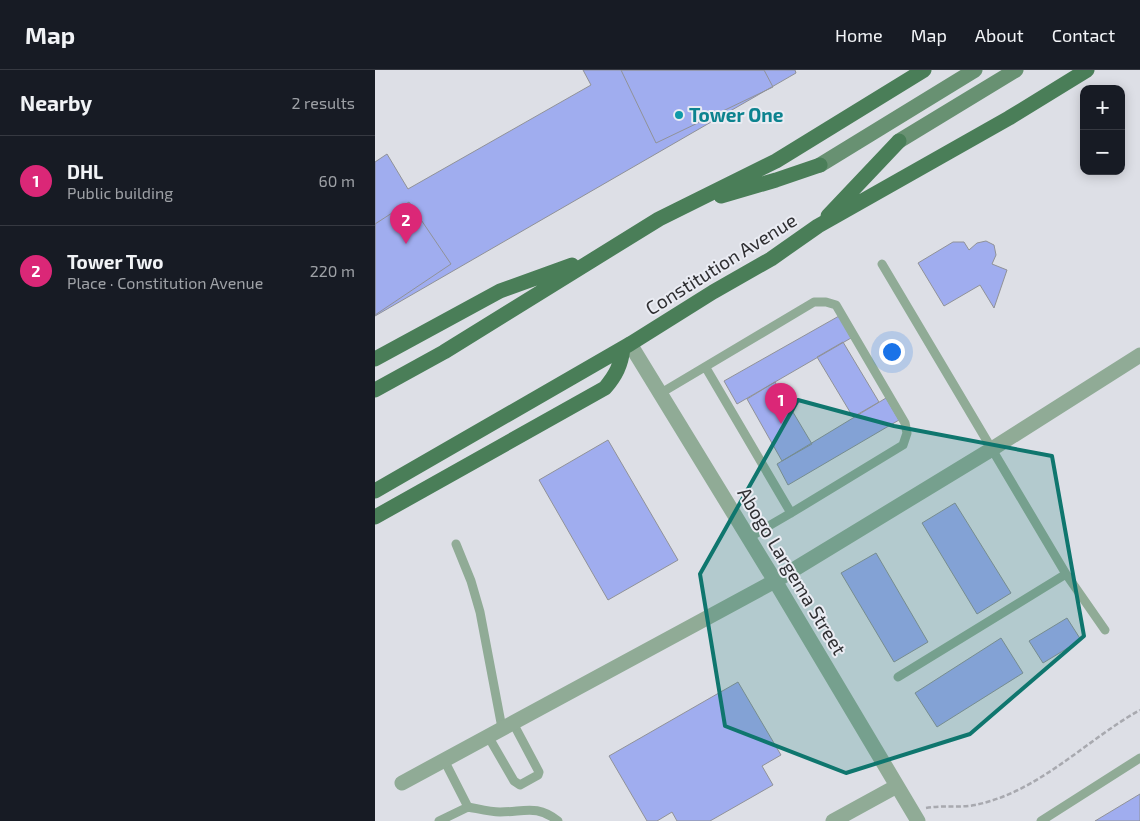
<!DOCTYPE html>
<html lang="en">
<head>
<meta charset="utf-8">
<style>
  :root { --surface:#171b24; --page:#20242c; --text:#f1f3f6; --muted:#9ea1a6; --line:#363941; --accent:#db2777 }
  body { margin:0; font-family:"Exo 2",sans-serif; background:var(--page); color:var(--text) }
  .controls { position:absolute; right:15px; top:15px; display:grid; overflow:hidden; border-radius:10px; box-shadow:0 2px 12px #0003 }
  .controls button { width:45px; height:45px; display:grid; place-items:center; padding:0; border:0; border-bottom:1px solid var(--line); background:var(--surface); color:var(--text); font:25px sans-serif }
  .you { position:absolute; left:516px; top:281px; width:18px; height:18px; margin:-12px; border:4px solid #fff; border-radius:50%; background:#1a73e8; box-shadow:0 0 0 8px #1a73e833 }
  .badge { display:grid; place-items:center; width:32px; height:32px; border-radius:50%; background:var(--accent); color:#fff; font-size:16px; font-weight:700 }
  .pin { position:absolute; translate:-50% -41px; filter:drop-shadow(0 1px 2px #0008) }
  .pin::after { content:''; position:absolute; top:26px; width:18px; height:15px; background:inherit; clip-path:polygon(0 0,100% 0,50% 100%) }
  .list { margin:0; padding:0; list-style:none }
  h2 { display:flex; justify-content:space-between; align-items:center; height:65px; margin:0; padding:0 20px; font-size:21px }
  h2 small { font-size:16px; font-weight:400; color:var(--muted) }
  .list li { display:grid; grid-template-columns:32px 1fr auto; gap:15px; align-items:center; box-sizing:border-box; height:90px; padding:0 20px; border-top:1px solid var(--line) }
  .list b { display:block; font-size:19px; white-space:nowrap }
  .list p { margin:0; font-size:16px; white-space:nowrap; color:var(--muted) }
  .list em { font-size:16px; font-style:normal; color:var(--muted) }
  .map { position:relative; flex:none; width:765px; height:751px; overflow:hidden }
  header { display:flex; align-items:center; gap:30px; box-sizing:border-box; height:70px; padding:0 25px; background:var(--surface); border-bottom:1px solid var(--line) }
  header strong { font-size:24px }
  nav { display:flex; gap:28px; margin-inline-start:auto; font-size:18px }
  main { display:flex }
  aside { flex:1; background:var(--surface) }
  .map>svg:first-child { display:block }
  .building { fill:#a0adef; stroke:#909298 }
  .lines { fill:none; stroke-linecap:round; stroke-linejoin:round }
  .path { stroke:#a8a9af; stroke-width:2.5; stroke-dasharray:5 2.5; stroke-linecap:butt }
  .lane { stroke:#90ab96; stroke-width:9 }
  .street { stroke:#90ab96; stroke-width:15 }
  .secondary { stroke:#689172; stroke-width:15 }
  .primary { stroke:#4a7e58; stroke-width:15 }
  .marked { fill:#0f766e; fill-opacity:0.2; stroke:#0f766e; stroke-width:4; stroke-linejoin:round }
  .culture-dot { fill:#0f9aa8; stroke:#eaecf3; stroke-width:2 }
  .labels { text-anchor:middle; stroke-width:4; stroke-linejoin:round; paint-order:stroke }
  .culture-label { font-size:19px; font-weight:bold; fill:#0d838f; stroke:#eaecf3; text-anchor:start }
  .street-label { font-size:19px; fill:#2f2f32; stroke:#eaecf3 }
</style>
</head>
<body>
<header>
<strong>Map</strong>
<nav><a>Home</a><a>Map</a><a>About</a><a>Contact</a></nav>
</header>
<main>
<aside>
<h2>Nearby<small>2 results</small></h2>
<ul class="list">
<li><span class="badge">1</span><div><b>DHL</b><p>Public building</p></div><em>60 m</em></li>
<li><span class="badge">2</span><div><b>Tower Two</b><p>Place · Constitution Avenue</p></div><em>220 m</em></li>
</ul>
</aside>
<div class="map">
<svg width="765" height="751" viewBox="0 0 765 751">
  <rect width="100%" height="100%" fill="#dddfe6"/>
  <path class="building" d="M208,0H420L421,3L0,246V92L12,84L33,119L216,15Z
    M246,0H389L398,17L281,73Z
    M34,132L76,194L0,245V154Z
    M611,171L619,175L621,185L617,194L632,200L619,238L605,215L569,236L543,193L578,172H589L594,180L602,173Z
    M464,246L476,268L362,334L349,311Z
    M468,272L504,332L478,347L442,287Z
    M400,312L437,374L407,391L372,329Z
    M511,328L524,350L413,415L402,394Z
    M233,370L303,490L233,530L164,410Z
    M580,433L636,523L602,544L547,453Z
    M501,483L553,572L519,592L466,503Z
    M692,548L706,570L668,593L654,571Z
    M626,568L648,603L562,657L540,623Z
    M363,612L406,685L387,696L398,715L335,751H302L297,742L282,751H272L234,686Z
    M765,724V751H720Z"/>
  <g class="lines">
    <path class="path" d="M551,738C568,735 584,738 600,735C664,722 711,670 765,640"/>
    <path class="lane" d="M507,194L691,504L523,607
      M331,298L416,443
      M286,323L439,232H451L461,235L530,353L532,363L528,375L416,443L373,468
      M81,474L96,511L105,542L127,658
      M691,504L730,560
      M113,666L139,711L145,715L163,705L164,702L138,653
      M69,690L93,737C104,739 115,742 125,742C149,742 162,734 183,751
      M64,751L93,737
      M666,751L765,688"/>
    <path class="street" d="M255,274L400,511L543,751
      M27,713L400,511L617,379L765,285
      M458,751L522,716"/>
    <path class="secondary" d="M524,71L641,0
      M445,95L600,0"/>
    <path class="primary" d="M346,126L401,110L445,95
      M453,146L524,71
      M0,289L125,221L197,195
      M0,320L69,282L284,149L401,91L549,0
      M0,421L255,274L338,222L396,189L443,156L634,48L712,0
      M0,447L230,318C241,305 246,295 248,278"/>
  </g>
  <path class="marked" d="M423,330L519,356L677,386L709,566L595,664L471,703L350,656L325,504Z"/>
  <circle class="culture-dot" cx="304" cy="45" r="5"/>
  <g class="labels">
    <g class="culture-label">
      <text x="314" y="52">Tower One</text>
    </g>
    <g class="street-label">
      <text transform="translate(346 194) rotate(-32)" y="7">Constitution Avenue</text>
      <text transform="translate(417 501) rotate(59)" y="7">Abogo Largema Street</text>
    </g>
  </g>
</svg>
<div class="controls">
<button>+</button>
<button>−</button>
</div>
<div class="you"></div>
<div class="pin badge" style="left:406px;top:354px">1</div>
<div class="pin badge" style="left:31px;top:174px">2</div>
</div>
</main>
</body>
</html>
